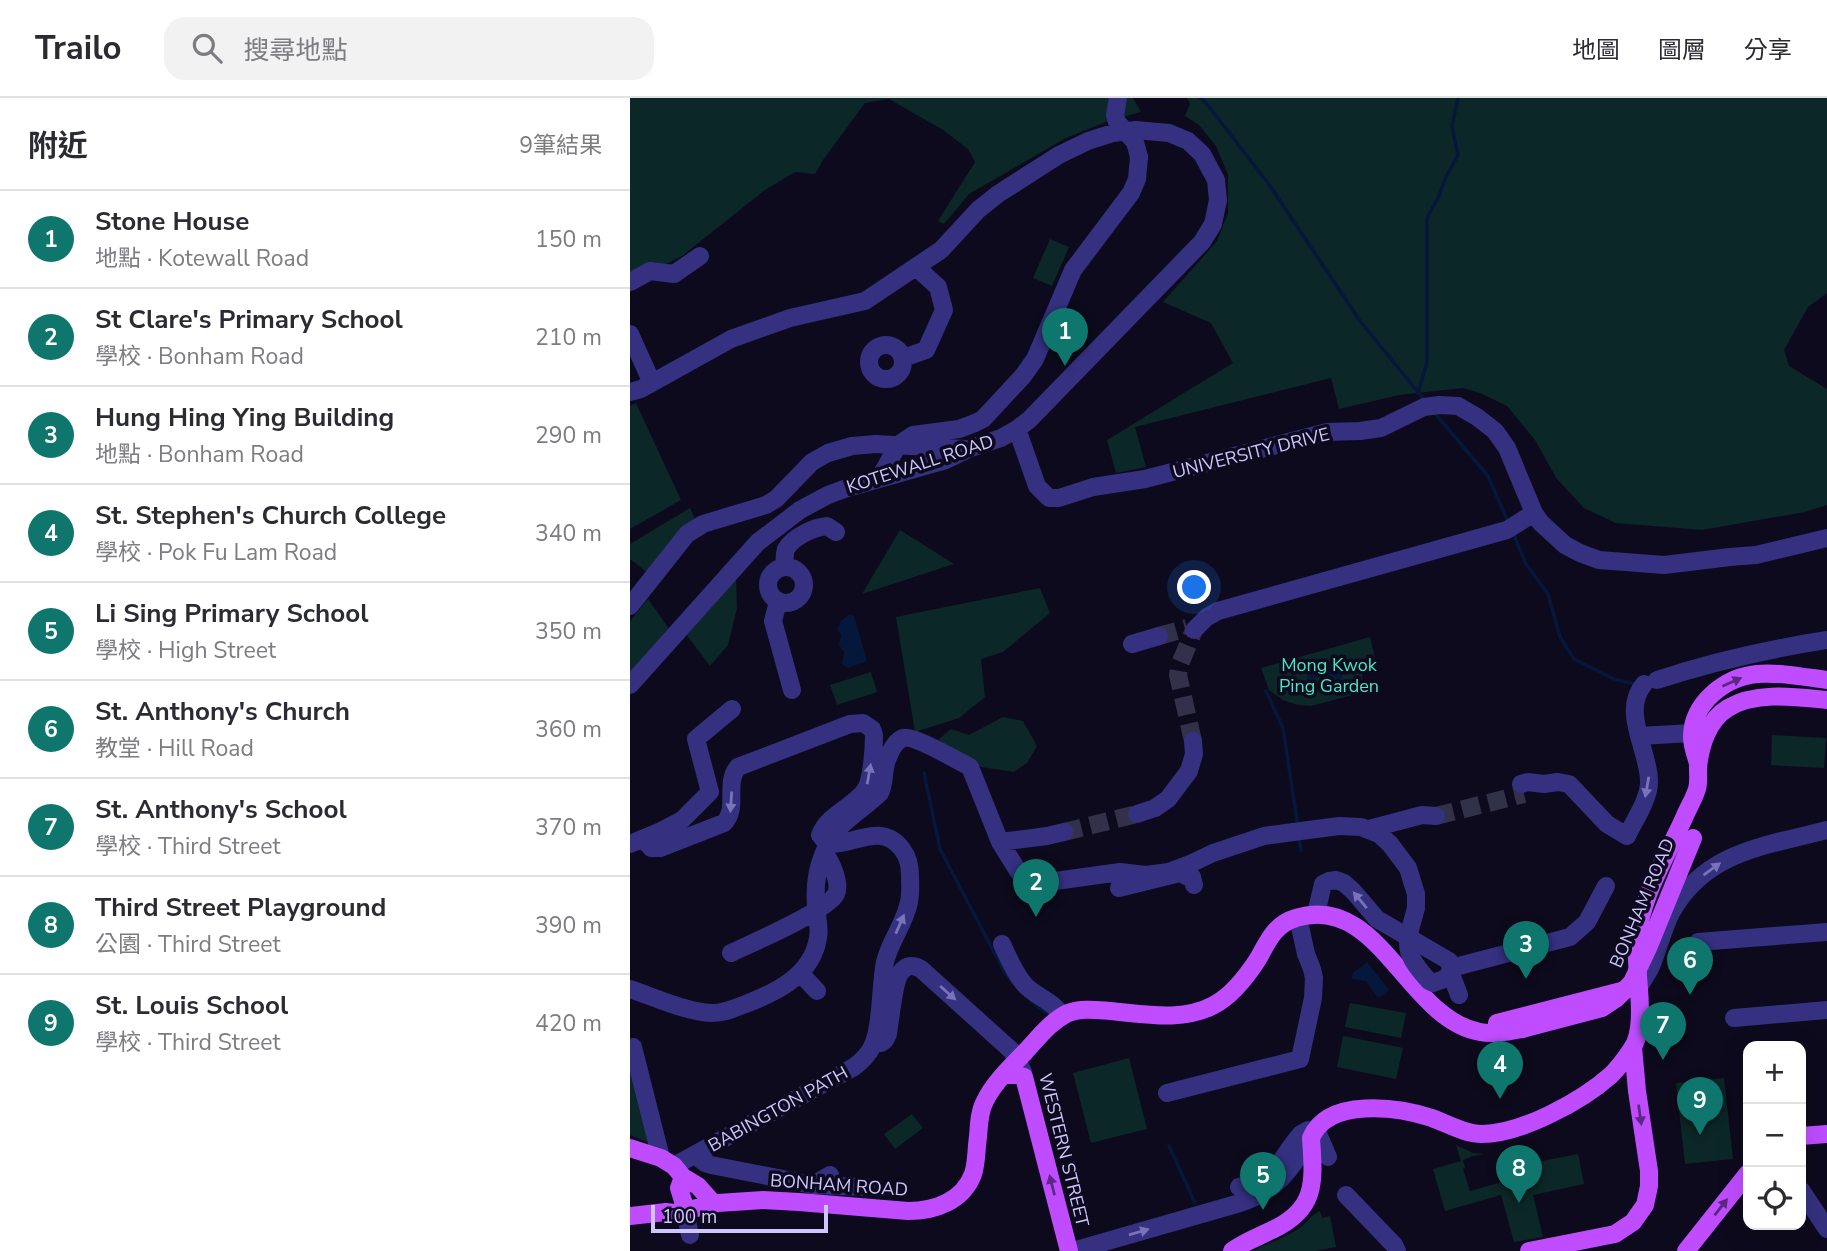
<!DOCTYPE html>
<html lang="zh-TW">
<head>
<meta charset="utf-8">
<style>
  :root { --surface:#fff; --page:#f2f2f3; --text:#2b2b33; --muted:#7c7c81; --line:#e1e1e2; --accent:#0f766e }
  body { margin:0; font-family:"Nunito Sans","Noto Sans TC",sans-serif; background:var(--page); color:var(--text) }
  .controls { position:absolute; right:21px; bottom:21px; display:grid; overflow:hidden; border-radius:14px; box-shadow:0 7px 28px #0002 }
  .controls button { width:63px; height:63px; display:grid; place-items:center; padding:0; border:0; border-bottom:2px solid var(--line); background:var(--surface); color:var(--text); font:35px sans-serif }
  .scale { position:absolute; left:21px; bottom:18px; width:177px; box-sizing:border-box; padding-left:7px; border:4px solid #cdc6ff; border-top:0; font-size:19px; line-height:24px; white-space:nowrap; color:#cdc6ff; -webkit-text-stroke:5px #0d0a1d; paint-order:stroke }
  .you { position:absolute; left:565px; top:490px; width:24px; height:24px; margin:-18px; border:5px solid #fff; border-radius:50%; background:#1a73e8; box-shadow:0 0 0 10px #1a73e833 }
  .badge { display:grid; place-items:center; width:46px; height:46px; border-radius:50%; background:var(--accent); color:#fff; font-size:23px; font-weight:700 }
  .pin { position:absolute; translate:-50% -58px; filter:drop-shadow(0 2px 4px #0008) }
  .pin::after { content:''; position:absolute; top:37px; width:24px; height:21px; background:inherit; clip-path:polygon(0 0,100% 0,50% 100%) }
  .list { margin:0; padding:0; list-style:none }
  h2 { display:flex; justify-content:space-between; align-items:center; height:91px; margin:0; padding:0 28px; font-size:30px }
  h2 small { font-size:23px; font-weight:400; color:var(--muted) }
  .list li { display:grid; grid-template-columns:46px 1fr auto; gap:21px; align-items:center; box-sizing:border-box; height:98px; padding:0 28px; border-top:2px solid var(--line) }
  .list b { display:block; font-size:26px; white-space:nowrap }
  .list p { margin:0; font-size:23px; white-space:nowrap; color:var(--muted) }
  .list em { font-size:23px; font-style:normal; color:var(--muted) }
  .icon { flex:none; width:38px; height:38px; fill:none; stroke:currentColor; stroke-width:2; stroke-linecap:round; stroke-linejoin:round }
  .map { position:relative; flex:none; width:1197px; height:1153px; overflow:hidden }
  header { display:flex; align-items:center; gap:42px; box-sizing:border-box; height:98px; padding:0 35px; background:var(--surface); border-bottom:2px solid var(--line) }
  header strong { font-size:33px }
  nav { display:flex; gap:38px; margin-inline-start:auto; font-size:24px }
  .search { width:490px; height:63px; background:var(--page); display:flex; align-items:center; gap:18px; box-sizing:border-box; padding:0 24px; border-radius:21px; color:var(--muted); font-size:26px }
  main { display:flex }
  aside { flex:1; background:var(--surface) }
  .map>svg:first-child { display:block }
  .green { fill:#0c2727 }
  .water { fill:#05183b }
  .lines { fill:none; stroke-linecap:round; stroke-linejoin:round }
  .stream { stroke:#05183b; stroke-width:3.5 }
  .minor-tunnel { stroke:#33304a; stroke-width:18; stroke-dasharray:18 9; stroke-linecap:butt }
  .minor { stroke:#353080; stroke-width:18 }
  .major { stroke:#bf4dff; stroke-width:18 }
  .minor-bridge { stroke:#353080; stroke-width:18 }
  .major-bridge { stroke:#bf4dff; stroke-width:18 }
  .oneway { fill:#5d2883 }
  .oneway2 { fill:#7974b9 }
  .labels { text-anchor:middle; stroke-width:7; stroke-linejoin:round; paint-order:stroke }
  .street-label { font-size:18px; fill:#cdc6ff; stroke:#0d0a1d }
  .park-label { font-size:18px; fill:#48e8c3; stroke:#0d0a1d }
</style>
</head>
<body>
<header>
<strong>Trailo</strong>
<div class="search"><svg class="icon" aria-label="search" viewBox="0 0 24 24"><circle cx="10" cy="10" r="6"/><path d="M15 15l6 6"/></svg>搜尋地點</div>
<nav><a>地圖</a><a>圖層</a><a>分享</a></nav>
</header>
<main>
<aside>
<h2>附近<small>9筆結果</small></h2>
<ul class="list">
<li><span class="badge">1</span><div><b>Stone House</b><p>地點 · Kotewall Road</p></div><em>150 m</em></li>
<li><span class="badge">2</span><div><b>St Clare's Primary School</b><p>學校 · Bonham Road</p></div><em>210 m</em></li>
<li><span class="badge">3</span><div><b>Hung Hing Ying Building</b><p>地點 · Bonham Road</p></div><em>290 m</em></li>
<li><span class="badge">4</span><div><b>St. Stephen's Church College</b><p>學校 · Pok Fu Lam Road</p></div><em>340 m</em></li>
<li><span class="badge">5</span><div><b>Li Sing Primary School</b><p>學校 · High Street</p></div><em>350 m</em></li>
<li><span class="badge">6</span><div><b>St. Anthony's Church</b><p>教堂 · Hill Road</p></div><em>360 m</em></li>
<li><span class="badge">7</span><div><b>St. Anthony's School</b><p>學校 · Third Street</p></div><em>370 m</em></li>
<li><span class="badge">8</span><div><b>Third Street Playground</b><p>公園 · Third Street</p></div><em>390 m</em></li>
<li><span class="badge">9</span><div><b>St. Louis School</b><p>學校 · Third Street</p></div><em>420 m</em></li>
</ul>
</aside>
<div class="map">
<svg width="1197" height="1153" viewBox="0 0 1197 1153">
  <rect width="100%" height="100%" fill="#0d0a1d"/>
  <path class="green" d="M0,0H503L511,14L481,22L436,40L339,96L314,126L308,123L345,64L338,51L313,32L259,1L235,5L193,62L185,76L165,74L135,92L52,158L36,166L0,175Z
    M557,0H1197V195L1178,209L1154,252L1159,268L1197,291V407L1175,414L1072,432L986,425L954,410L927,381L905,342L877,308L850,295L833,290L769,297L709,311L701,280L505,329L516,369L486,375L477,342L603,265L581,225L533,204L587,143L598,115V77L586,48L569,27L555,18L560,6Z
    M420,141L439,149L422,188L403,180Z
    M6,305L51,402L0,431V308Z
    M60,410L66,423L18,475L0,461V446Z
    M270,432L324,466L232,496Z
    M106,481L107,510L98,547L80,568L56,536Z
    M410,490L420,515L373,554L351,561L355,599L329,620L285,634L266,519Z
    M18,501L40,532L0,578V523Z
    M740,539L745,560L732,578L734,594L681,608L668,607L653,602L639,592L631,570Z
    M241,574L247,594L207,607L200,587Z
    M373,619L393,623L407,648L397,665L384,674L351,669L308,642L321,631L339,637Z
    M1142,637L1196,640L1194,670L1141,667Z
    M720,905L776,915L771,940L715,929Z
    M713,938L773,950L766,981L707,969Z
    M499,960L517,1031L461,1045L443,975Z
    M0,971L19,1045L0,1037Z
    M1094,980L1103,1061L1055,1066L1046,985Z
    M282,1016L293,1030L265,1051L254,1036Z
    M826,1047L843,1055L855,1056L843,1058L833,1062L835,1070L833,1071L840,1093L872,1084L873,1088L896,1082L892,1067L948,1056L954,1086L903,1097L913,1139L884,1144L871,1097L815,1113L803,1071L831,1063Z
    M690,1113L692,1120L700,1118L706,1149L686,1153H622C637,1146 654,1140 668,1131C677,1125 681,1117 690,1113Z"/>
  <path class="water" d="M220,516L224,518L237,563L218,570L212,566L214,553C206,545 210,546 211,537L207,531L211,523Z
    M708,563C714,568 712,579 710,587L723,581L725,585L715,590L705,592L706,580L702,577L677,582C678,568 696,566 708,563Z
    M737,864L759,892L748,900L736,883L721,881L723,875Z"/>
  <g class="lines">
    <path class="stream" d="M570,0L576,5L638,85L730,223L796,304
      M788,295L797,264V120L809,98L815,81L828,57L822,28L828,0
      M803,313L858,378L878,424
      M883,435L896,466L918,496L930,539L944,561L984,581L1006,586
      M636,593L653,630L668,729
      M294,675L310,751L375,875L382,884
      M669,740L671,753
      M402,904L417,915
      M539,1048L565,1105"/>
    <path class="minor-tunnel" d="M529,538L557,530
      M563,643L548,577L550,566L564,532
      M806,718L894,696
      M434,734L507,716"/>
    <path class="minor" d="M487,24L485,17L488,0
      M0,184L20,173L44,176L70,158
      M0,236L22,285
      M239 264a17 17 0 1 1 34 0a17 17 0 1 1-34 0Z
      M273,260L296,252L314,212L308,189L286,169
      M0,294L11,291L101,241L160,220L235,203L311,152L348,112L368,96L429,57L458,43L483,35L506,32L539,35L558,43L572,56L586,82L588,102L583,126L572,144L399,322L387,331L371,340L341,350L316,362L217,390L198,397L170,412L128,444L0,587
      M387,331L407,388L419,400H429L463,389L515,381L697,334L730,333L751,330L794,309L809,307L828,308L847,319L865,333L877,350L904,415L911,425L935,447L950,455L969,462L1034,467L1100,459L1126,457L1197,440
      M249,381L268,347L283,337L329,331L345,325L353,321L393,278L405,261L443,172L501,95L507,81L509,59
      M138 487a18 18 0 1 1 36 0a18 18 0 1 1-36 0Z
      M154,469C155,464 154,456 156,451C163,439 184,429 197,428L206,434
      M148,504L143,523L162,592
      M0,508L57,436L73,426L136,407L146,401L182,364L198,355L222,348L246,346L335,351
      M564,532L577,519L588,513L877,432L904,415
      M502,546L529,538
      M1027,582C1082,564 1139,551 1197,542
      M1009,638L1062,635
      M891,686L898,684L914,686L928,684L939,686L977,726L997,738C1005,721 1020,700 1019,682C1018,651 991,613 1014,586
      M507,716L525,710L538,701L559,673L564,656L563,643
      M739,731L792,717L806,718
      M14,741L21,750H30L94,725C109,710 94,685 108,669L220,626L233,625L242,631L244,637C244,649 242,680 236,691C224,709 198,716 190,737C206,764 246,716 272,751C278,759 280,767 280,777C280,786 281,795 279,804C275,825 260,843 255,864C250,888 252,929 242,949C238,957 232,963 224,969L44,1068
      M370,744L417,738L434,734
      M0,746L31,733L52,722L80,694L66,641L102,611
      M489,790L554,774L556,778L562,779L564,787
      M686,816L693,786L699,783L706,782L714,785L723,793L747,821L819,863L821,872L817,880
      M1068,844L1197,834
      M372,846C378,859 384,874 394,886C405,899 425,903 432,919
      M101,855C122,845 197,813 206,796C211,785 201,763 194,755
      M821,870L940,839L957,824L976,788
      M170,875L187,893
      M821,876L829,897
      M1009,889C1013,881 1019,874 1022,866C1029,849 1033,831 1041,815C1075,753 1135,748 1197,732
      M0,891C24,899 56,914 82,915C93,915 103,911 113,907C145,895 182,878 188,840C190,830 187,819 186,809C184,784 188,764 200,742C210,724 235,710 250,695C255,685 253,673 257,662C260,654 265,643 273,640C284,637 328,663 340,669L370,744L388,773L403,781L418,784L490,774L516,777L539,774L560,766L583,755L634,738L709,728L731,729L749,736L760,746L778,770L786,796V810
      M1104,920L1197,912
      M251,945L255,942L258,936C260,923 264,882 271,874C277,866 284,867 291,871L382,953L393,974
      M3,949L31,1060
      M537,995L670,961L683,900L684,880L682,871L676,856L668,819
      M686,1031L698,1059
      M65,1057L75,1065L81,1067L183,1087L200,1077
      M183,1087L236,1089
      M609,1089C651,1077 646,1065 671,1036L678,1032L680,1033
      M1171,1092L1197,1131
      M716,1097L764,1147L767,1153
      M55,1114L60,1137
      M443,1153L610,1105C647,1093 661,1071 681,1040"/>
    <path class="major" d="M1068,665C1065,656 1062,648 1062,639C1062,605 1095,579 1127,576C1149,574 1174,579 1197,582
      M867,925L999,891
      M373,977H387L394,979L439,1153
      M1171,1038L1197,1036
      M0,1050L31,1060L44,1068L53,1079L68,1088L84,1106
      M53,1079L49,1090L54,1106
      M0,1118L36,1114L45,1115L88,1105L133,1102L169,1104L278,1113C305,1113 333,1103 343,1076C347,1064 346,1051 348,1039C349,1027 349,1014 355,1003C364,984 381,969 395,954C408,940 421,923 438,915C452,910 466,912 480,913C515,916 553,924 584,907C603,897 617,878 628,861C638,843 645,826 666,820C749,794 777,921 850,934C864,937 878,933 892,931
      M602,1153C614,1144 628,1139 642,1132C687,1111 684,1084 681,1040C698,999 768,1009 802,1020C818,1026 835,1036 852,1036C891,1036 952,1003 981,977C988,970 995,961 1001,952C1019,928 1004,873 1007,843C1011,797 1036,760 1054,720C1058,710 1064,701 1067,691C1069,684 1068,677 1068,670C1070,648 1078,622 1098,610C1126,593 1166,599 1197,602
      M899,1153L985,1136L1003,1124L1015,1107L1019,1088V1073L1007,993L1003,949
      M1056,1153L1118,1075"/>
    <path class="minor-bridge" d="M487,24L505,44L509,59
      M786,810C776,847 771,852 799,883L803,885L817,880"/>
    <path class="major-bridge" d="M892,931L972,910L987,900L995,892L1002,884L1018,850L1063,740"/>
  </g>
  <defs><path id="oneway-solid" d="M-6-.8H1V-3.2L6.5 0L1 3.2V.8H-6Z" transform="scale(1.75)"/></defs>
  <g class="oneway">
    <use href="#oneway-solid" transform="translate(1102 584) rotate(-24)"/>
    <use href="#oneway-solid" transform="translate(1010 1017) rotate(82)"/>
    <use href="#oneway-solid" transform="translate(422 1087) rotate(-104)"/>
    <use href="#oneway-solid" transform="translate(1091 1109) rotate(-52)"/>
  </g>
  <g class="oneway2">
    <use href="#oneway-solid" transform="translate(239 676) rotate(-80)"/>
    <use href="#oneway-solid" transform="translate(1017 689) rotate(100)"/>
    <use href="#oneway-solid" transform="translate(101 704) rotate(94)"/>
    <use href="#oneway-solid" transform="translate(1082 771) rotate(-36)"/>
    <use href="#oneway-solid" transform="translate(730 802) rotate(-130)"/>
    <use href="#oneway-solid" transform="translate(270 826) rotate(-66)"/>
    <use href="#oneway-solid" transform="translate(318 895) rotate(42)"/>
    <use href="#oneway-solid" transform="translate(509 1134) rotate(-16)"/>
  </g>
  <g class="labels">
    <g class="street-label">
      <text transform="translate(621 355) rotate(-14)" y="6">UNIVERSITY DRIVE</text>
      <text transform="translate(290 366) rotate(-18)" y="6">KOTEWALL ROAD</text>
      <text transform="translate(1012 805) rotate(-67)" y="6">BONHAM ROAD</text>
      <text transform="translate(148 1011) rotate(-29)" y="6">BABINGTON PATH</text>
      <text transform="translate(434 1052) rotate(76)" y="6">WESTERN STREET</text>
      <text transform="translate(209 1087) rotate(4)" y="6">BONHAM ROAD</text>
    </g>
    <g class="park-label">
      <text x="699" y="573">Mong Kwok<tspan x="699" dy="21">Ping Garden</tspan></text>
    </g>
  </g>
</svg>
<div class="controls">
<button>+</button>
<button>−</button>
<button><svg class="icon" aria-label="locate" viewBox="0 0 24 24"><circle cx="12" cy="12" r="6"/><path d="M12 2v4M12 18v4M2 12h4M18 12h4"/></svg></button>
</div>
<div class="scale">100 m</div>
<div class="you"></div>
<div class="pin badge" style="left:435px;top:268px">1</div>
<div class="pin badge" style="left:406px;top:819px">2</div>
<div class="pin badge" style="left:896px;top:881px">3</div>
<div class="pin badge" style="left:870px;top:1001px">4</div>
<div class="pin badge" style="left:633px;top:1112px">5</div>
<div class="pin badge" style="left:1060px;top:897px">6</div>
<div class="pin badge" style="left:1033px;top:962px">7</div>
<div class="pin badge" style="left:889px;top:1105px">8</div>
<div class="pin badge" style="left:1070px;top:1037px">9</div>
</div>
</main>
</body>
</html>
